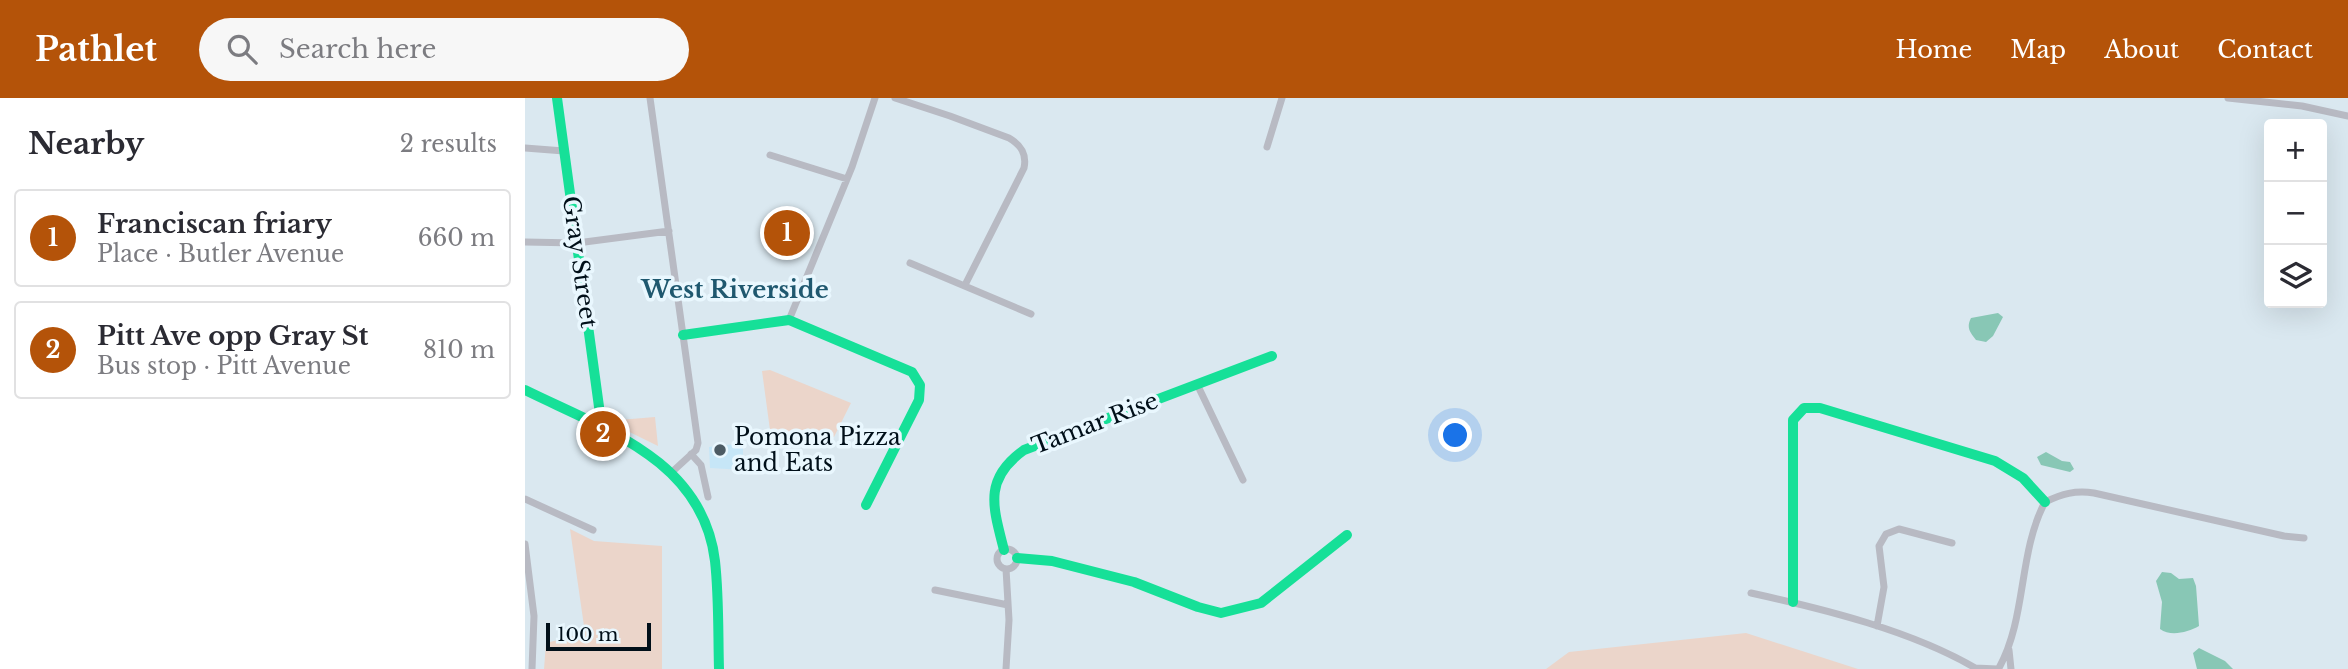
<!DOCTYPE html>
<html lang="en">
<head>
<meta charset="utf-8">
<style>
  :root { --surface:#fff; --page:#f7f7f7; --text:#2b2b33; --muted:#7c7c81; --line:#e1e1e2; --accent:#b45309 }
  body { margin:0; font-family:"Libre Baskerville",serif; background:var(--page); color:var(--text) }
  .controls { position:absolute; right:21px; top:21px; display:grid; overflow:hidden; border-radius:7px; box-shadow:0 7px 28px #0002 }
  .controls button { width:63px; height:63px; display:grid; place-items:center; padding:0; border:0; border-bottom:2px solid var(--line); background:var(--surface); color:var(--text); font:35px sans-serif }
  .scale { position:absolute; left:21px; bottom:18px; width:105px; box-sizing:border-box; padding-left:7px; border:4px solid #000f19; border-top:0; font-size:19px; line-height:24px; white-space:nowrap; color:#000f19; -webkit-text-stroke:5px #e9f7fe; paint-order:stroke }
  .you { position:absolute; left:931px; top:338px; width:24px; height:24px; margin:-18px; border:5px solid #fff; border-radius:50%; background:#1a73e8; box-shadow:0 0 0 10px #1a73e833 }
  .badge { display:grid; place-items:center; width:46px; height:46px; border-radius:50%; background:var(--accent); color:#fff; font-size:23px; font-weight:700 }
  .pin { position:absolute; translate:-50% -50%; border:4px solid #fff; box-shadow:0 2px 7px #0006 }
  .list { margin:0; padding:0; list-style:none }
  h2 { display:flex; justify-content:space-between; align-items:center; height:91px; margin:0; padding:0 28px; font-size:30px }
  h2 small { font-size:23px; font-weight:400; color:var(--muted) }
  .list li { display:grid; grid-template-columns:46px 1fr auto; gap:21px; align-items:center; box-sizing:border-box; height:98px; margin:0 14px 14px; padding:0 14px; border:2px solid var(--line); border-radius:7px }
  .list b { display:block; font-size:26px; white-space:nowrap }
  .list p { margin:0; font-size:23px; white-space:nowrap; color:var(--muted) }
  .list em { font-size:23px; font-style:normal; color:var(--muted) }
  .icon { flex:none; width:38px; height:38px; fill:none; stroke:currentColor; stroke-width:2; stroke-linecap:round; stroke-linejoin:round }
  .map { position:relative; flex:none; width:1823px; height:571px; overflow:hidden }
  header { display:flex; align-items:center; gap:42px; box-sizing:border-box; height:98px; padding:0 35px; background:var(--accent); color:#fff }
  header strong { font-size:33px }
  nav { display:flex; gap:38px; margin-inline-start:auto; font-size:24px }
  .search { width:490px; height:63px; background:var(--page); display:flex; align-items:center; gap:18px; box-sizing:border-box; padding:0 24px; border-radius:38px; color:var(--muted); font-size:26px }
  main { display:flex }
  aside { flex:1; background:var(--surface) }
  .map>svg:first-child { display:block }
  .built { fill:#c6e6f7 }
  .green { fill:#ebd5ca }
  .water { fill:#88c7b5 }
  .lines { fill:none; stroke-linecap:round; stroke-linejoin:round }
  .street { stroke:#b8bac3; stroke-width:7 }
  .fast { stroke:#16e098; stroke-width:10 }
  .poi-dot { fill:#4c5b64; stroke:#e9f7fe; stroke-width:2.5 }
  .labels { text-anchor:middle; stroke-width:7; stroke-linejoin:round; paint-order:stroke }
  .street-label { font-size:23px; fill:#000f19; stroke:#e9f7fe }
  .poi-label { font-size:23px; fill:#000f19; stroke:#e9f7fe; text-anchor:start }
  .neighbourhood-label { font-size:24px; font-weight:bold; fill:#1f586f; stroke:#e9f7fe }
</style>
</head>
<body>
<header>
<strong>Pathlet</strong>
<div class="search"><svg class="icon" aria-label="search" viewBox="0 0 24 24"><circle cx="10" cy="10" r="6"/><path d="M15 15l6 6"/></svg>Search here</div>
<nav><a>Home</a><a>Map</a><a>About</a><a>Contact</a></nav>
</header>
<main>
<aside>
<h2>Nearby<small>2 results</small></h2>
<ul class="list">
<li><span class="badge">1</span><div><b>Franciscan friary</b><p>Place · Butler Avenue</p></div><em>660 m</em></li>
<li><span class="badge">2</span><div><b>Pitt Ave opp Gray St</b><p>Bus stop · Pitt Avenue</p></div><em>810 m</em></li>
</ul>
</aside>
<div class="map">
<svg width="1823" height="571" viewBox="0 0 1823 571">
  <rect width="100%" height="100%" fill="#dae8f0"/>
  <path class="built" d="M218,345V372L185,370L184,349Z"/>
  <path class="green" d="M245,272L326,305L309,339L245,332L237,273Z
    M130,319L133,348L82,323Z
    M45,431L69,443L137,448V571H19L21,545L60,535Z
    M1221,535L1333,571H1021L1044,554Z"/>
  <path class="water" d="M1473,215L1478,219L1468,238L1461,244L1451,242C1445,234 1441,230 1446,220Z
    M1521,354L1537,363L1545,364L1549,371L1545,374L1516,367L1512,359Z
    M1637,474L1646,475L1654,481L1668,480L1671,488L1674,528C1663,534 1646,539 1635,531L1637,504L1631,483Z
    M1674,550L1700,563L1708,571H1672L1668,555Z"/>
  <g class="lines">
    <path class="street" d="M125,0L173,345L171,352L147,374
      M370,0L425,18L484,40C496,47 502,56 499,70L440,187
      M1703,0L1777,8L1823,18
      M742,49L757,0
      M0,50L39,53
      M245,57L322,81
      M0,144L52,145L144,133
      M385,165L506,216
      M264,222L327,69L350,0
      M672,286L718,382
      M166,356L176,367L183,399
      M0,401L68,432
      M0,446L9,518L7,571
      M472 461a10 10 0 1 1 20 0a10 10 0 1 1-20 0Z
      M481,471L484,522L481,571
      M410,492L483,507
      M1226,495C1299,511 1388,533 1452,571
      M1352,528L1359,489L1354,448L1361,436L1374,431L1427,445
      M1484,552L1486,571
      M1450,570L1472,571
      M1474,570C1502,519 1493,455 1520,404C1537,396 1550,392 1569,395L1759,438L1779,440"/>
    <path class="fast" d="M32,0L75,316L73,328
      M158,237L264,222L387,274L395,287L394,302L341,407
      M0,292C79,331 178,362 190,463C194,499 193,535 194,571
      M479,452C468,409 458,381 499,352L747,258
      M492,460L527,463L609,484L673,509L696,515L736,505L822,437
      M1268,504V322L1279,310H1295L1470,363L1498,380L1520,404"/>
  </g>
  <circle class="poi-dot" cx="195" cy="352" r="7"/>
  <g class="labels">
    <g class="street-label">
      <text transform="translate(55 164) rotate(82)" y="8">Gray Street</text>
      <text transform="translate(570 325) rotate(-21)" y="8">Tamar Rise</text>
    </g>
    <g class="poi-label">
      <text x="209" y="347">Pomona Pizza<tspan x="209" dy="26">and Eats</tspan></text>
    </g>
    <g class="neighbourhood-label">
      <text x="210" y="200">West Riverside</text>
    </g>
  </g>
</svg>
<div class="controls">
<button>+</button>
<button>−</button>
<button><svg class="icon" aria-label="layers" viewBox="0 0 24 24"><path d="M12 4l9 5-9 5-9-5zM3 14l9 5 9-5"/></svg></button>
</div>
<div class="scale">100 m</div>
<div class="you"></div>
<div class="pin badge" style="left:262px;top:135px">1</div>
<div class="pin badge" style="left:78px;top:336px">2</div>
</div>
</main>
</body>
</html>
